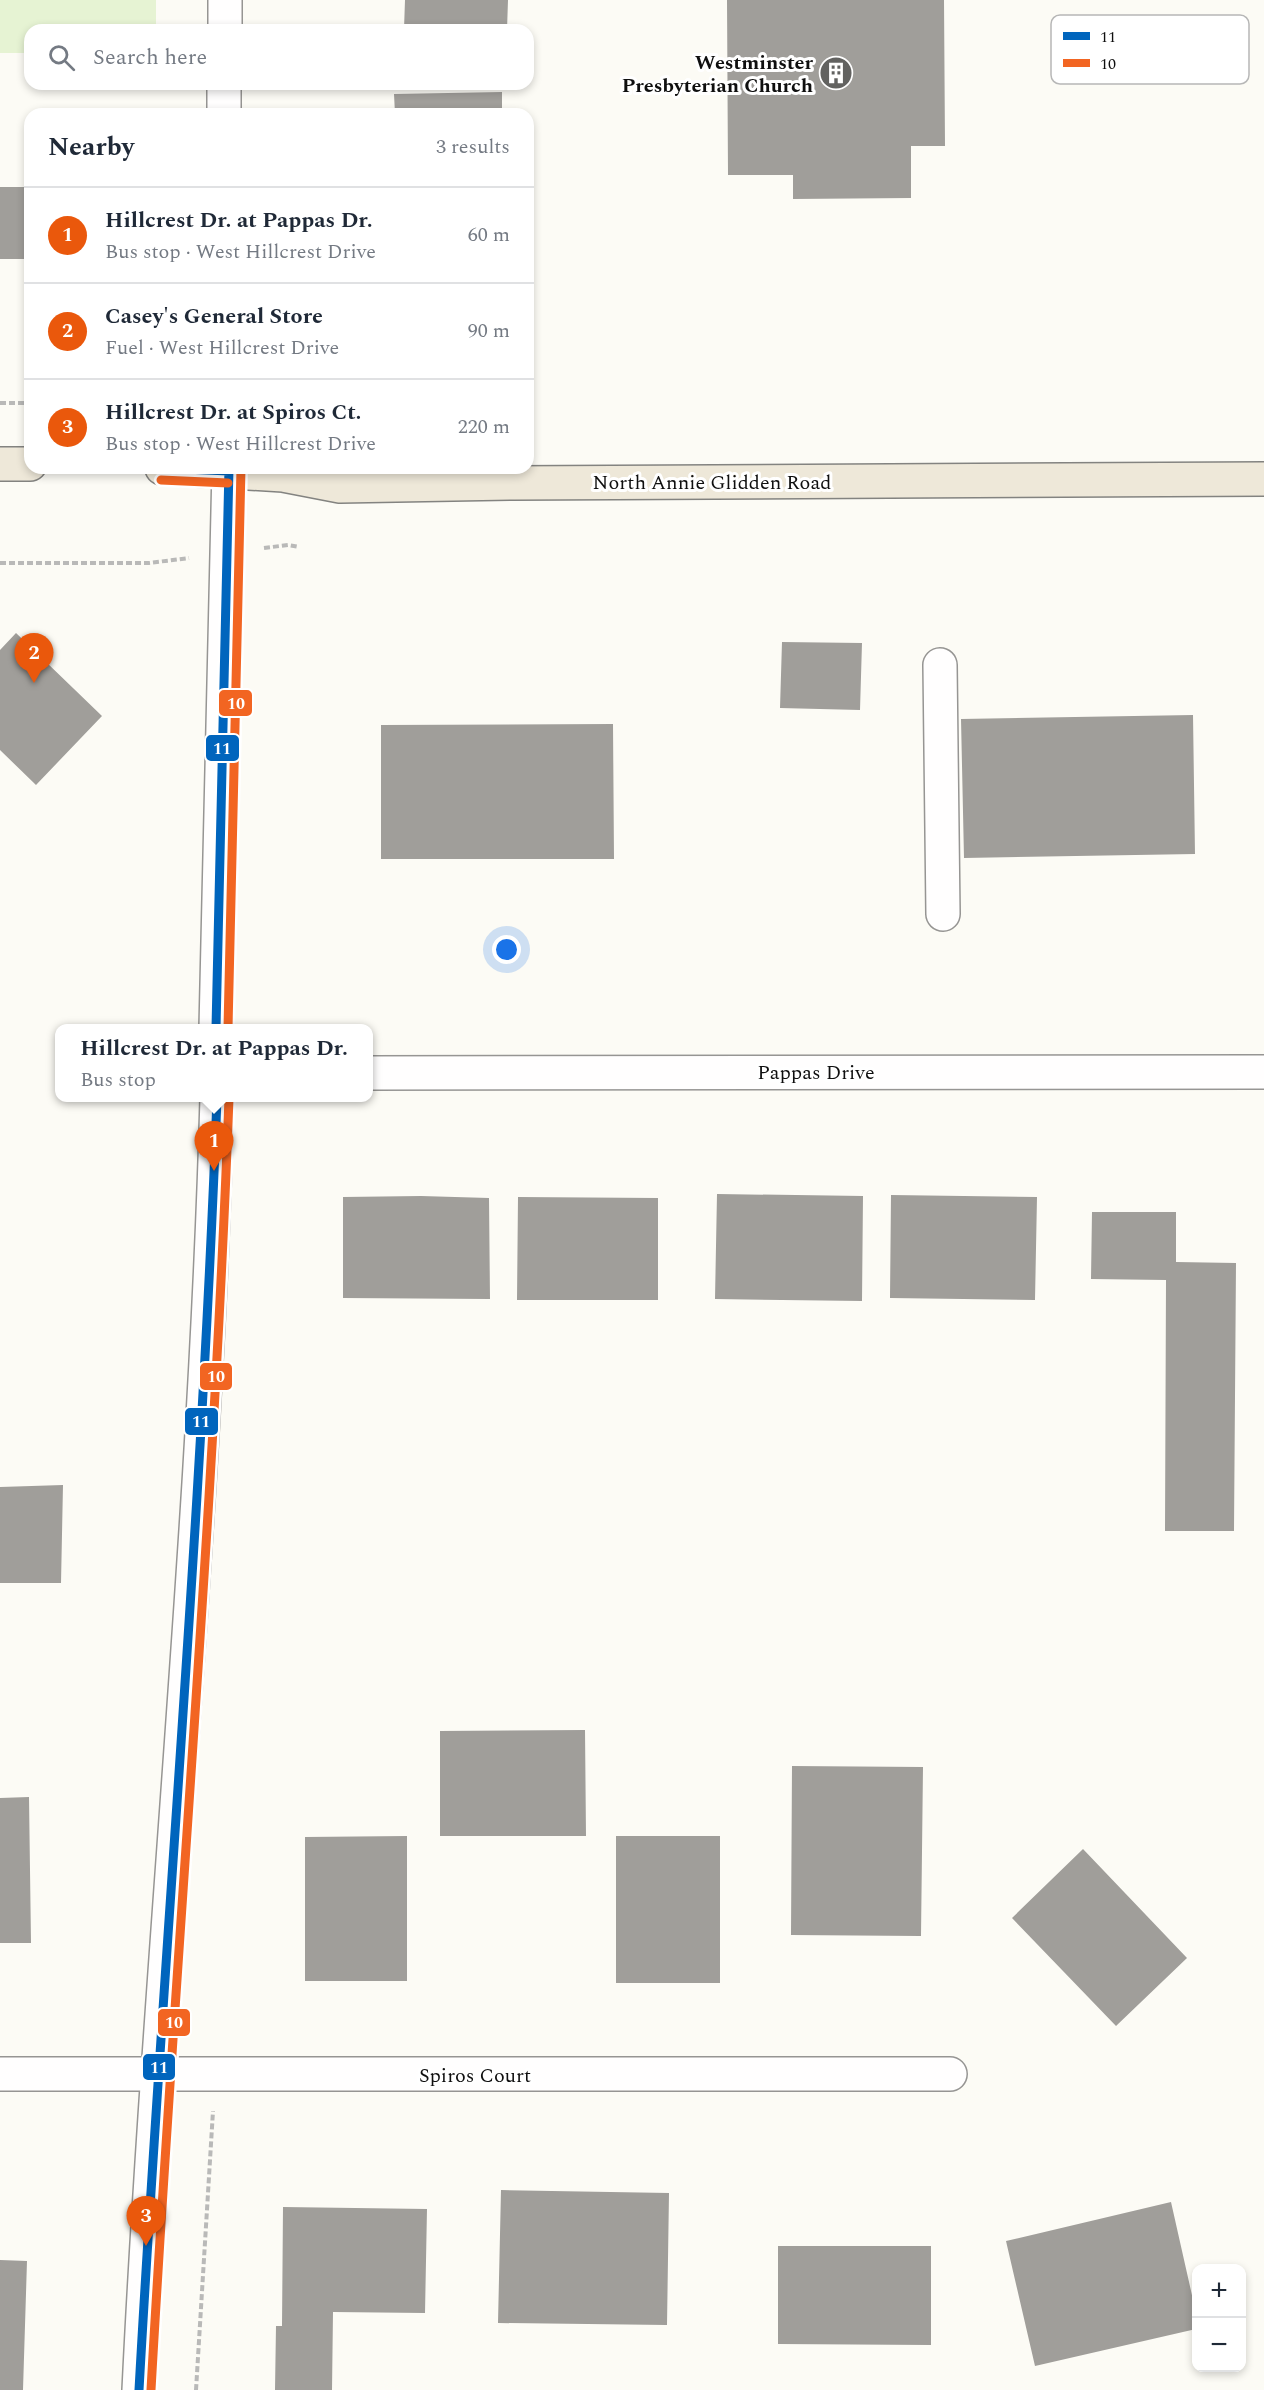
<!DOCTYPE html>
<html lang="en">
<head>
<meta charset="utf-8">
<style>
  :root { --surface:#fff; --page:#f6f6f7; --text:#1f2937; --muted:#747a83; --line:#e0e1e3; --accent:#ea580c }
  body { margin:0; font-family:Spectral,serif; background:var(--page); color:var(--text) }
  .controls { position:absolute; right:18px; bottom:18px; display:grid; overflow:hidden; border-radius:12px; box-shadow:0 3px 9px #0003 }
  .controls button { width:54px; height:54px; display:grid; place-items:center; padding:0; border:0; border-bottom:2px solid var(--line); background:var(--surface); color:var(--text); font:30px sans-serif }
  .you { position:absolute; left:507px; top:950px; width:21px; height:21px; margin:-15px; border:4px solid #fff; border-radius:50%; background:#1a73e8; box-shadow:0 0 0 9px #1a73e833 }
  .badge { display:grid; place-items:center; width:39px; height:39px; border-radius:50%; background:var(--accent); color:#fff; font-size:20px; font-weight:700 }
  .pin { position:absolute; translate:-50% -50px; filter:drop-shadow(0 2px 3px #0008) }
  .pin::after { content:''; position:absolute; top:32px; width:21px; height:18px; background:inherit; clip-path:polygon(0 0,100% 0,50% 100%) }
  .popup { position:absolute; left:55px; top:1024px; width:318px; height:78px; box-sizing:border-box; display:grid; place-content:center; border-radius:12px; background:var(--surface); filter:drop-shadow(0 2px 4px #0005); font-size:20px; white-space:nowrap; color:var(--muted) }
  .popup b { font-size:22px; color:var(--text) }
  .popup::after { content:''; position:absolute; left:50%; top:100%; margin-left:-12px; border:12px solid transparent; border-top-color:var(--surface) }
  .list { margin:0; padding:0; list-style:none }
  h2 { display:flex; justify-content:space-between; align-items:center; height:78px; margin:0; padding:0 24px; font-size:26px }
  h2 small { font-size:20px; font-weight:400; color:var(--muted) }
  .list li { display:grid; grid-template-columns:39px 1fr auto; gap:18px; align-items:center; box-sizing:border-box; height:96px; padding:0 24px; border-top:2px solid var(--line) }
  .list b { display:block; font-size:22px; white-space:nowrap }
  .list p { margin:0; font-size:20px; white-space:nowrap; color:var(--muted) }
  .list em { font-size:20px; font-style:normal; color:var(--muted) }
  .icon { flex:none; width:33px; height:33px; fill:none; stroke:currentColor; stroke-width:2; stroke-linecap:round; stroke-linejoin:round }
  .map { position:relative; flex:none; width:1264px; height:2390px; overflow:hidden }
  .search { position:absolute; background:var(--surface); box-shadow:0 3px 9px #0003; left:24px; top:24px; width:510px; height:66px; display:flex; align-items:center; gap:15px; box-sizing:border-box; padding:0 21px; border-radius:18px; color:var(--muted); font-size:22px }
  .panel { position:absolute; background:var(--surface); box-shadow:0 3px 9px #0003; left:24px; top:108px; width:510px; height:366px; border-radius:18px }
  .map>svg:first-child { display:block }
  .green { fill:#e6f3d3 }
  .building { fill:#a09e9a }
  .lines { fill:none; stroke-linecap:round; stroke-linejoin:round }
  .minor-casing { stroke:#969593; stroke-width:36 }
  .major-casing { stroke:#838380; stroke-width:36 }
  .path { stroke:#b9b9b8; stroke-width:4; stroke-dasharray:6 3; stroke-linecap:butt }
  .minor { stroke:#fffefe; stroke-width:33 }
  .major { stroke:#eee8d9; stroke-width:33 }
  .bus-1-casing { stroke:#fff; stroke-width:14 }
  .bus-2-casing { stroke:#fff; stroke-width:14 }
  .bus-1 { stroke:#0065bd; stroke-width:9 }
  .bus-2 { stroke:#f26522; stroke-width:9 }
  .labels { text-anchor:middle; stroke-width:6; stroke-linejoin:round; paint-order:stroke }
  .poi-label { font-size:20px; font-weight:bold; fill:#0f0f0f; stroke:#fff; text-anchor:end }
  .street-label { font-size:20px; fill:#0f0f0f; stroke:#fff }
  .key { fill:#fff; stroke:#b7b7b7; stroke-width:1.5 }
  .key-label { font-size:16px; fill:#0f0f0f }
  .line-badge { stroke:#fff; stroke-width:2 }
  .badge-label { font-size:16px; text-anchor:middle; font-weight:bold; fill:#fff }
</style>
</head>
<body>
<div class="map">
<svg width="1264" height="2390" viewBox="0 0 1264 2390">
  <rect width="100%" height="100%" fill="#fcfbf5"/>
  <path class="green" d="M0,0H156V30H30V53H0Z"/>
  <path class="building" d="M405,0H508L507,30L404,29Z
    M727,0H944L945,146H911V198L793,199V175H728Z
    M502,92V114H395L394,94Z
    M0,187H30V259H0Z
    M16,633L102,716L36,785L0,750V650Z
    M782,642L862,643L860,710L780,708Z
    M1193,715L1195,854L964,858L961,719Z
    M613,724L614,859H381V725Z
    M717,1194L863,1196L862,1301L715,1299Z
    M891,1195L1037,1197L1035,1300L890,1298Z
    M421,1196L489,1198L490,1299L343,1298V1197Z
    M518,1197L658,1198V1300H517Z
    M1092,1212H1176V1262L1236,1263L1234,1531H1165L1166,1280L1091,1279Z
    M63,1485L61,1583H0V1487Z
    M585,1730L586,1836H440V1731Z
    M792,1766L923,1767L921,1936L791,1935Z
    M29,1797L31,1943H0V1798Z
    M407,1836V1981H305V1837Z
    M616,1836H720V1983H616Z
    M1083,1849L1187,1958L1116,2026L1012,1918Z
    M501,2190L669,2193L667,2325L498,2323Z
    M1171,2202L1196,2313V2329L1035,2366L1006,2241Z
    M283,2207L427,2209L425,2313L333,2312L332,2390H275L276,2326H282Z
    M778,2246H931V2345L778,2344Z
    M0,2260L27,2261L23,2390H0Z"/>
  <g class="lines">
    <defs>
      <path id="minor" d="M225,30V0
        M224,114V84
        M940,665L943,914
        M216,1028L229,468
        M368,1073L1264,1072
        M0,2074H950
        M139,2390C160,1959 205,1529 217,1098"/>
      <path id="major" d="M0,464H30
        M162,468L283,475L340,486L513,483L1264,479"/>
    </defs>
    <use href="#minor" class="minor-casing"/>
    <use href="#major" class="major-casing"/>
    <path class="path" d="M0,403H30
      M264,548L288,545L299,547
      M0,563H149L189,558
      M196,2390L213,2111"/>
    <use href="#minor" class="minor"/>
    <use href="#major" class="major"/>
    <defs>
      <path id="bus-1" d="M162,468L229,471
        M216,1028L229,468
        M139,2390C163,1959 201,1529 217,1098"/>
      <path id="bus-2" d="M161,480L228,483
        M228,1028L241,468
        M151,2390C175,1959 213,1530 229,1098"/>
    </defs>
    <use href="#bus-1" class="bus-1-casing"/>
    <use href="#bus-2" class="bus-2-casing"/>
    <use href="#bus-1" class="bus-1"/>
    <use href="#bus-2" class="bus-2"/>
  </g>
  <defs>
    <symbol id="building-disc" viewBox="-11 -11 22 22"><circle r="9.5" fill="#626260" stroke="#fff"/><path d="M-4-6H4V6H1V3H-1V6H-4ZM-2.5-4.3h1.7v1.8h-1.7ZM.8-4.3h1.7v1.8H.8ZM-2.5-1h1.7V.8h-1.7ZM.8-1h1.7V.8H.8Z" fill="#fff"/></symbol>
  </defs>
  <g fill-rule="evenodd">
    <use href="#building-disc" x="817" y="54" width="38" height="38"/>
  </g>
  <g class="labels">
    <g class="poi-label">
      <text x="813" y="69">Westminster<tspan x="813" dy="23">Presbyterian Church</tspan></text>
    </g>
    <g class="street-label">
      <text x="712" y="489">North Annie Glidden Road</text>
      <text x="816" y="1079">Pappas Drive</text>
      <text x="475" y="2082">Spiros Court</text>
    </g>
  </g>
  <rect x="1051" y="15" width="198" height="69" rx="9" class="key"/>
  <rect x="1063" y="32" width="27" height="8" fill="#0065bd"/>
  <rect x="1063" y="59" width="27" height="8" fill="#f26522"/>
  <g class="key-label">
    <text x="1100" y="42">11</text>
    <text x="1100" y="69">10</text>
  </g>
  <g class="line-badge">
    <rect x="218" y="689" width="35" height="28" rx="6" fill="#f26522"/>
    <rect x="205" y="734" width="35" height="28" rx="6" fill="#0065bd"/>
    <rect x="199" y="1362" width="34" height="29" rx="6" fill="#f26522"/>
    <rect x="184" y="1407" width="35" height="29" rx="6" fill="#0065bd"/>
    <rect x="157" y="2008" width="34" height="29" rx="6" fill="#f26522"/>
    <rect x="142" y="2053" width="34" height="28" rx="6" fill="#0065bd"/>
  </g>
  <g class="badge-label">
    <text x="236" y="709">10</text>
    <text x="222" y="754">11</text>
    <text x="216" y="1382">10</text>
    <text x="201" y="1427">11</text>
    <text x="174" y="2028">10</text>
    <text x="159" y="2073">11</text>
  </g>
</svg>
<div class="controls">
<button>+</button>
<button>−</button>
</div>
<div class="you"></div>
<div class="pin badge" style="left:214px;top:1171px">1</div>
<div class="popup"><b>Hillcrest Dr. at Pappas Dr.</b>Bus stop</div>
<div class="pin badge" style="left:34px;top:683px">2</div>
<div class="pin badge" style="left:146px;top:2246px">3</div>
<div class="search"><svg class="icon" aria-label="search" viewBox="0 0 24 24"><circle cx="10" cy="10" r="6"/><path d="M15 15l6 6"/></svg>Search here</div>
<section class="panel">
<h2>Nearby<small>3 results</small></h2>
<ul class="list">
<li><span class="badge">1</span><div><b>Hillcrest Dr. at Pappas Dr.</b><p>Bus stop · West Hillcrest Drive</p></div><em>60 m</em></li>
<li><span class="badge">2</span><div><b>Casey's General Store</b><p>Fuel · West Hillcrest Drive</p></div><em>90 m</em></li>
<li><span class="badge">3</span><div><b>Hillcrest Dr. at Spiros Ct.</b><p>Bus stop · West Hillcrest Drive</p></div><em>220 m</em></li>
</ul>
</section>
</div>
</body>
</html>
